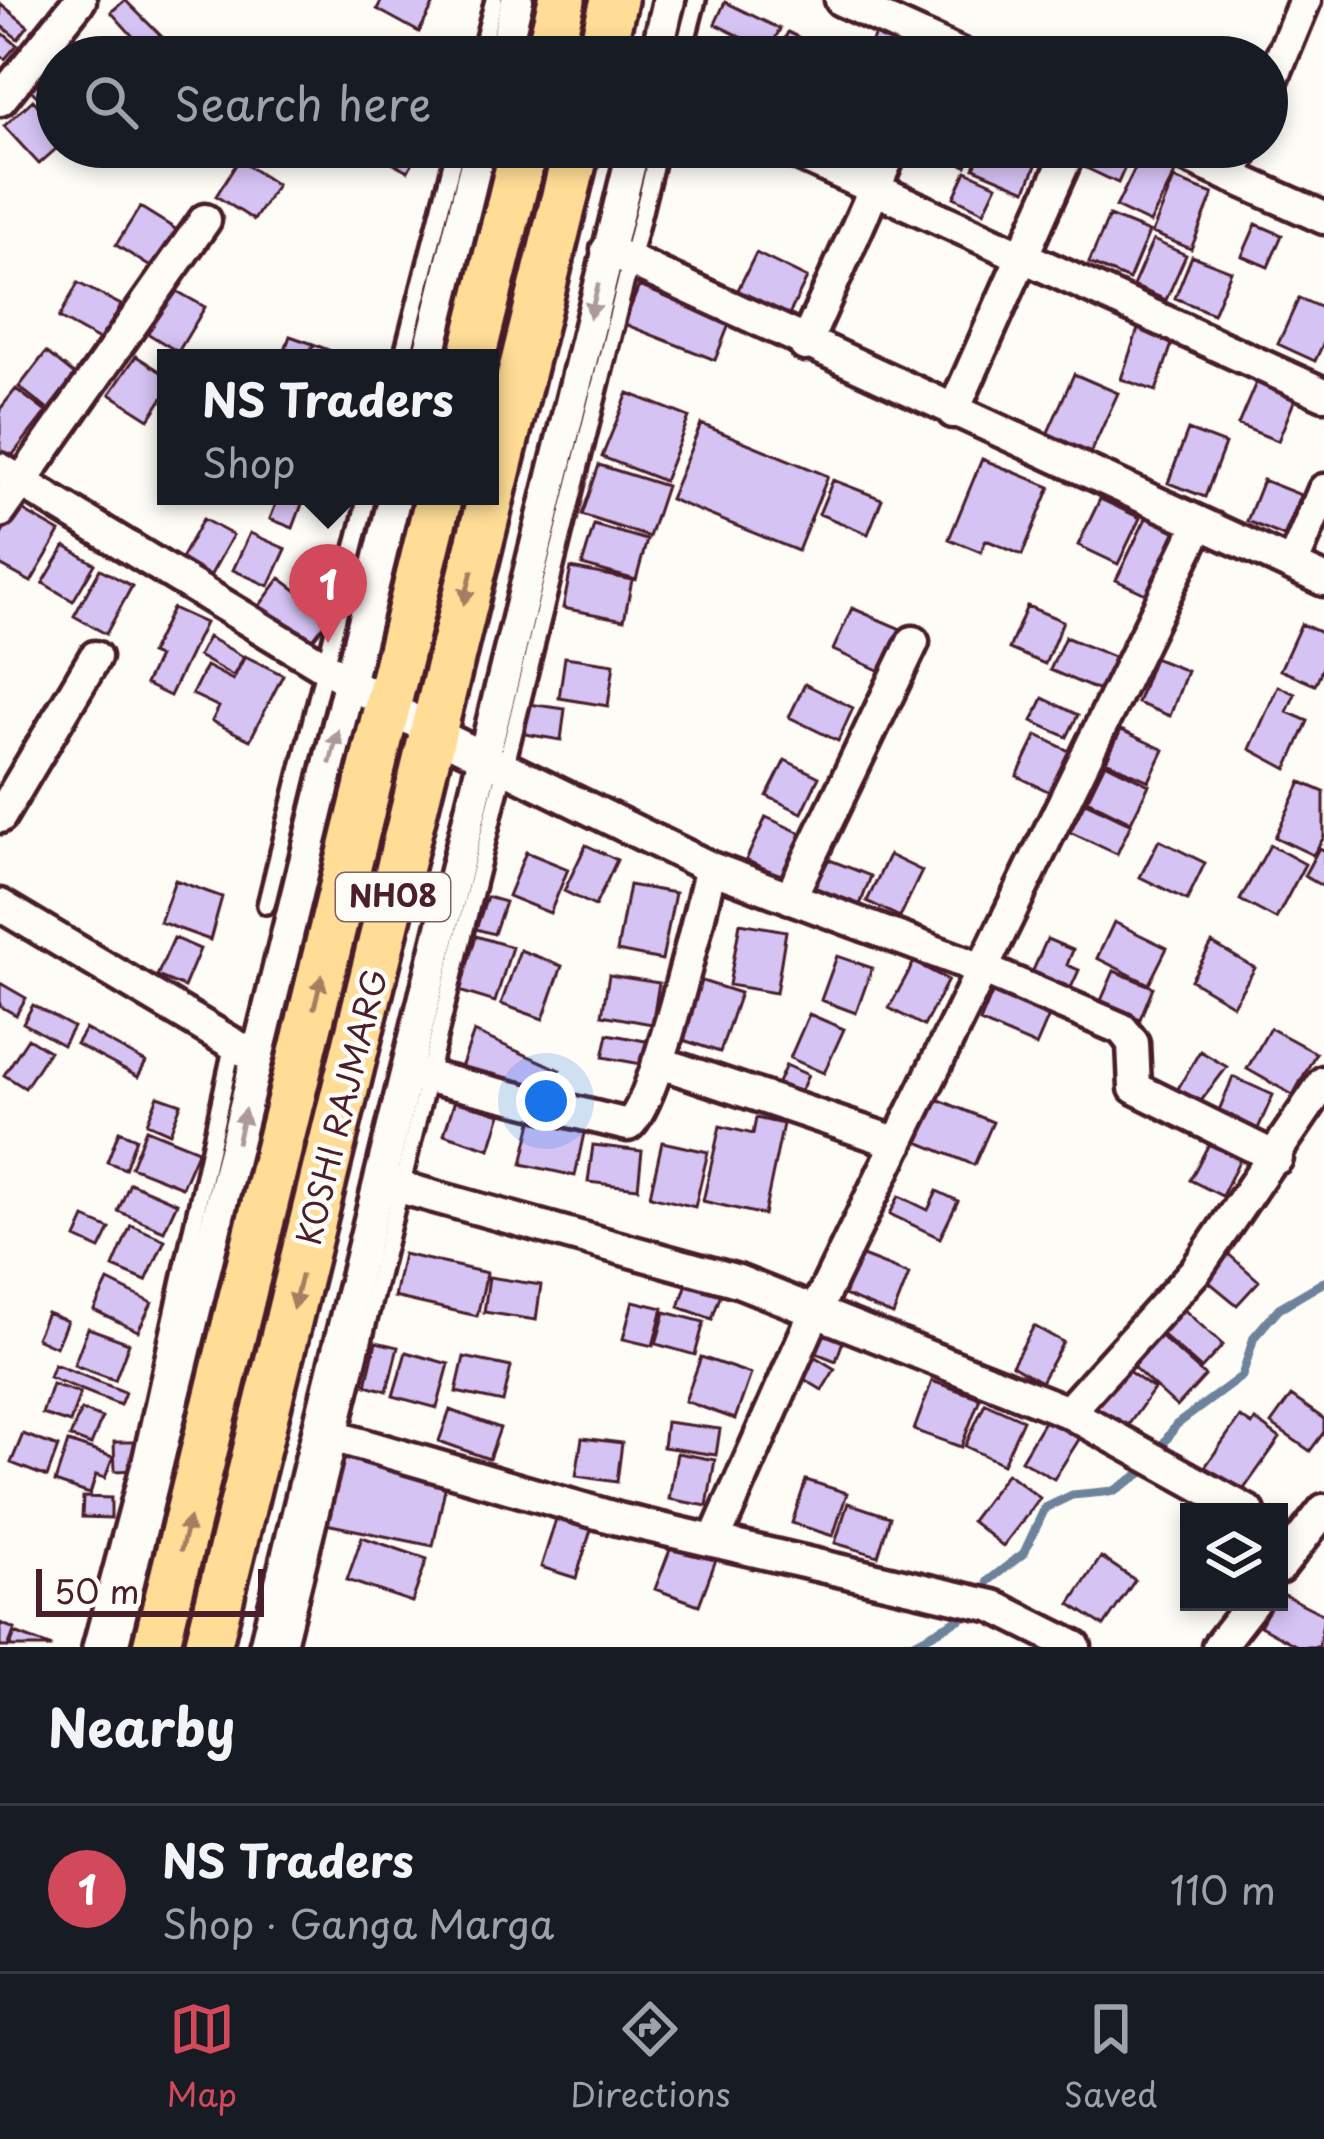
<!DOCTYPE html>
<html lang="en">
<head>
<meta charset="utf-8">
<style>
  :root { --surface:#171b24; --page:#242831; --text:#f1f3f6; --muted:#9ea1a6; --line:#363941; --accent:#d1495b }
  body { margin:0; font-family:"Playpen Sans",sans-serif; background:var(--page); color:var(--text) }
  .controls { position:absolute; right:36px; bottom:36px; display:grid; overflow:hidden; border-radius:0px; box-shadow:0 6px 18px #0003 }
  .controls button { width:108px; height:108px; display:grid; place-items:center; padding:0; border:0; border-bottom:3px solid var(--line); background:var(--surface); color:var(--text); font:60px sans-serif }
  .scale { position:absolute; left:36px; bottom:30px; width:228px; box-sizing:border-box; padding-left:12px; border:6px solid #4a1f2b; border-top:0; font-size:33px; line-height:42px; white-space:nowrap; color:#4a1f2b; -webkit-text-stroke:9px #fdfcf7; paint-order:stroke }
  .you { position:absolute; left:546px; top:1101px; width:42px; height:42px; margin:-30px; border:9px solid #fff; border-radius:50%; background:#1a73e8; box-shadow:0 0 0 18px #1a73e833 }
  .badge { display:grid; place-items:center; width:78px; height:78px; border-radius:50%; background:var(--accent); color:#fff; font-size:39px; font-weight:700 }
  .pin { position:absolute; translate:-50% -99px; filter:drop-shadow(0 3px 6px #0008) }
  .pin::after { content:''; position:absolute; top:63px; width:42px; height:36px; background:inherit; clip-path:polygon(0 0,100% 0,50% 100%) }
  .popup { position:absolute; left:157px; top:349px; width:342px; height:156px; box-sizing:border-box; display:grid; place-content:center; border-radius:0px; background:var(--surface); filter:drop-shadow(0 3px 9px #0005); font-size:39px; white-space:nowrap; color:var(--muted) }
  .popup b { font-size:45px; color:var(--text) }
  .popup::after { content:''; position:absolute; left:50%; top:100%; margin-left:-24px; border:24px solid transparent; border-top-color:var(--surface) }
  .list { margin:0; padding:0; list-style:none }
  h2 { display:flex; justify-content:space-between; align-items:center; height:156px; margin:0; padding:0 48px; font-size:51px }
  h2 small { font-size:39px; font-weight:400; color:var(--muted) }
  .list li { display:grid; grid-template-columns:78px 1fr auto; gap:36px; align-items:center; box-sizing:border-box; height:168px; padding:0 48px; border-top:3px solid var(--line) }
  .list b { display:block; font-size:45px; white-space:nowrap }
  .list p { margin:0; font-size:39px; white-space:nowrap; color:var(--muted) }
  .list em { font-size:39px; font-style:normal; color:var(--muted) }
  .icon { flex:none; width:66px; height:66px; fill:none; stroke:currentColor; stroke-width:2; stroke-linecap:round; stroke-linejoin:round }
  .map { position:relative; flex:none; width:1324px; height:1647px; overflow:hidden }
  .search { position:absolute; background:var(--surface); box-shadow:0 6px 18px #0003; left:36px; right:36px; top:36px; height:132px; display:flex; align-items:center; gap:30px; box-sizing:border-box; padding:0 42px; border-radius:66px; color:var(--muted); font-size:45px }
  .sheet { height:324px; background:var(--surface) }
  nav { display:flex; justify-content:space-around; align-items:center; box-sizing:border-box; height:168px; border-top:3px solid var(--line); background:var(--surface); font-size:33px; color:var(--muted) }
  nav a { display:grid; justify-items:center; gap:6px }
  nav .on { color:var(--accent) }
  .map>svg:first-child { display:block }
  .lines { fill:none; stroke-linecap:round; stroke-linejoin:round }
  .stream { stroke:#6d829b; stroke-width:9 }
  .building { fill:#d5c3f4; stroke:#4a1f2b; stroke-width:3 }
  .lane-casing { stroke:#4a1f2b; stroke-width:24 }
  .street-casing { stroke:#4a1f2b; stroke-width:39 }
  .primary-casing { stroke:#4a1f2b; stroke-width:54 }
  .lane { stroke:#fdfcf7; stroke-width:15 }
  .street { stroke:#fdfcf7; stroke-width:30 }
  .primary { stroke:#ffdd96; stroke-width:45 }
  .oneway { fill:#ac999b }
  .oneway2 { fill:#a47e60 }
  .labels { text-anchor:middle; stroke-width:9; stroke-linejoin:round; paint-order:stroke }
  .shield { fill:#fdfcf7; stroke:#806168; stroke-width:3 }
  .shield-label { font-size:30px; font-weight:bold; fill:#4a1f2b }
  .street-label { font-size:33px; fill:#4a1f2b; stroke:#fdfcf7 }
</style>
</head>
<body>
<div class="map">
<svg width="1324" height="1647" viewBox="0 0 1324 1647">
  <rect width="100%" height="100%" fill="#fdfcf7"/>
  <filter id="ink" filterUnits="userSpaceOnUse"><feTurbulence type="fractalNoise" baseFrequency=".00833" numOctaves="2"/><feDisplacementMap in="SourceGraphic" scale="24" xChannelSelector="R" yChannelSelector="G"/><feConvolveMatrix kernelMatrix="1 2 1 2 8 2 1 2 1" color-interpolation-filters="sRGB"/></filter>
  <g filter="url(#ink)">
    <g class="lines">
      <path class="stream" d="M1158,1452L1176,1425L1242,1376L1254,1337L1279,1308L1324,1282
        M988,1581L1024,1553L1045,1508L1072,1495L1114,1491L1145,1471
        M907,1647L965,1616"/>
    </g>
    <path class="building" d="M125,0L162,37L146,51L111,12Z
      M382,0H436L419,32L377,9Z
      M725,2L780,29L769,51L715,24Z
      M1,4L28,26L18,39L0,25Z
      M880,23L921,42L914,57H865Z
      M0,31L17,45L5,59L0,55Z
      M788,32L826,51L823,57L777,54Z
      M55,68L57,70V117L31,90Z
      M33,100L57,126L58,147L39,164L4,126Z
      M138,147H174L159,164Z
      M362,147H421L408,171Z
      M829,147H874L863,168L827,151Z
      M924,147H975L966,166Z
      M983,147H1024L1022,151L1039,158L1026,190L974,168Z
      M1086,147H1134L1118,183L1078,164Z
      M1141,156L1175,173L1150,223L1116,207Z
      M239,160L277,185L254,220L216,196Z
      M966,171L997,185L984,212L954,197Z
      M1174,179L1213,194L1191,249L1152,233Z
      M140,207L177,230L152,268L116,245Z
      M1109,216L1149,232L1129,280L1089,263Z
      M1256,224L1282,235L1268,267L1242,256Z
      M1153,240L1186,255L1166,300L1133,286Z
      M756,253L807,278L786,321L735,296Z
      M1192,256L1231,271L1213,314L1175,298Z
      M78,283L121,305L101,341L59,318Z
      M639,286L730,322L715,360L624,324Z
      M173,289L205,307L178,352L147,333Z
      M1299,298L1324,309V342L1315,361L1278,344Z
      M1138,329L1173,341L1156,391L1121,379Z
      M290,336L313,344L308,358H282Z
      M313,344L336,353L334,358H308Z
      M46,352L75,375L48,410L19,387Z
      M136,356L166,375V393L149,419L110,394Z
      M1074,374L1118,393L1088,459L1045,439Z
      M1258,378L1297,394L1278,441L1238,425Z
      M16,389L46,412L8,461L0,455V409Z
      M628,393L689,417L664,481L602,457Z
      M701,424L828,476L798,551L670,499Z
      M1188,430L1225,444L1205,497L1168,483Z
      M982,459L1050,487L1022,555L986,540L981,552L949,539Z
      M599,465L666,486L649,537L582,515Z
      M833,480L882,499L868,534L819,514Z
      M1263,480L1301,495L1284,536L1247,521Z
      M279,496H305L293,528L270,519Z
      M1100,499L1140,518L1118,564L1078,545Z
      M17,507L60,532L31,582L0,565V537Z
      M1147,516L1176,530L1146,594L1116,580Z
      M203,519L233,535L208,580L178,564Z
      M594,525L647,540L636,580L582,565Z
      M250,533L286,549L269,586L233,570Z
      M65,546L95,564L73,601L43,583Z
      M571,568L632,580L624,620L563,608Z
      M100,569L132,586L106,634L74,616Z
      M280,578L331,616L307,647L257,609Z
      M1027,606L1063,621L1045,664L1009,649Z
      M172,608L205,623L170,696L145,684L158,657L150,654Z
      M852,608L901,629L883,672L833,650Z
      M1301,624L1324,634V665L1315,685L1280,670Z
      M208,637L244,657L233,676L198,656Z
      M1065,637L1119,659L1104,693L1050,670Z
      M245,656L283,675L250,740L212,721L219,707L192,694L206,666L233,680Z
      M565,657L614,664L608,706L559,698Z
      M1154,658L1187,671L1170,716L1137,703Z
      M805,684L853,708L838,741L789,717Z
      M1278,686L1295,694L1287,712L1308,721L1287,769L1250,749Z
      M1043,698L1078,715L1067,737L1032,721Z
      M529,704L565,709L561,740L525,734Z
      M1121,730L1164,750L1149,781L1106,761Z
      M1037,735L1073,753L1054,794L1017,776Z
      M785,760L819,777L802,813L767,796Z
      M1105,763L1149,785L1131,822L1087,800Z
      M1301,782L1324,792V837L1313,855L1275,837Z
      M1085,802L1131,824L1117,854L1070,832Z
      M766,817L809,837L789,880L746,860Z
      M1159,840L1205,863L1187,900L1140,877Z
      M586,845L617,860L595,906L564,891Z
      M1270,845L1305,864L1276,919L1240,900Z
      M1319,848L1324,850V887L1304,876Z
      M526,852L568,869L550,913L508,896Z
      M817,855L871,876L858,910L804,888Z
      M889,855L922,871L900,917L867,901Z
      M175,880L222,897L210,940L160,922Z
      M629,885L675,893L662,960L617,951Z
      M487,897L505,902L494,934L476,929Z
      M1114,922L1167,948L1149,984L1097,958Z
      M740,923L786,931L776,993L729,985Z
      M476,936L512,947L495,1002L459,991Z
      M174,938L200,949L184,987L157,976Z
      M1047,939L1073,950L1067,965L1079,970L1069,992L1031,975Z
      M1212,943L1255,968L1233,1005L1191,980Z
      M520,950L562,966L543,1019L501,1004Z
      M837,956L872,968L856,1013L821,1000Z
      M914,962L948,980L924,1026L889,1008Z
      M1114,971L1153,987L1140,1019L1100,1003Z
      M609,975L659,983L652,1024L602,1015Z
      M699,980L740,993L720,1052L680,1039Z
      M0,983L26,998L16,1015L0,1006Z
      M996,984L1052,1009L1036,1046L980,1022Z
      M33,1005L73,1027L63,1045L23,1023Z
      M809,1014L844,1029L824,1073L790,1058Z
      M1270,1028L1316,1053L1293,1095L1247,1069Z
      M85,1029L146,1062L138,1077L76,1044Z
      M474,1032L560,1070L551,1094L459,1073Z
      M608,1034L656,1043L652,1066L603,1057Z
      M28,1038L49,1051L25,1088L4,1075Z
      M1200,1051L1227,1067L1198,1105L1176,1092Z
      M786,1065L808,1075L795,1104L773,1094Z
      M1233,1077L1273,1095L1256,1133L1217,1115Z
      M158,1096L181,1104L170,1133L147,1123Z
      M937,1099L993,1122L974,1165L918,1142Z
      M455,1100L501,1114L490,1149L444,1134Z
      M756,1118L783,1124L764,1215L703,1201L720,1126L753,1134Z
      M532,1121L584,1133L575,1176L522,1164Z
      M146,1129L198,1150L182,1187L131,1167Z
      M119,1131L136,1138L125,1169L107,1162Z
      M1211,1140L1242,1155L1222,1196L1190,1180Z
      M662,1142L708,1152L695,1207L650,1196Z
      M593,1145L642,1151L638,1188L588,1182Z
      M130,1183L177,1203L164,1231L118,1211Z
      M937,1191L958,1201L940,1238L890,1214L899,1196L928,1210Z
      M85,1218L110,1229L100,1249L76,1238Z
      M131,1225L165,1240L146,1281L113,1267Z
      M1225,1251L1259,1281L1237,1305L1203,1277Z
      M403,1254L487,1273L477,1316L394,1297Z
      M860,1255L909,1274L893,1315L844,1295Z
      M489,1277L541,1285L536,1320L484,1312Z
      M689,1277L723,1288L712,1319L679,1307Z
      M108,1281L152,1303L138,1331L94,1310Z
      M633,1301L663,1308L653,1346L623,1339Z
      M1181,1307L1223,1345L1201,1369L1159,1332Z
      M665,1312L704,1322L695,1355L656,1344Z
      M47,1313L67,1321L56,1347L36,1338Z
      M1034,1326L1063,1342L1041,1382L1012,1365Z
      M88,1328L129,1343L115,1380L74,1365Z
      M818,1332L843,1341L836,1361L811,1351Z
      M1158,1334L1205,1376L1177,1407L1131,1365Z
      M376,1342L398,1347L387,1391L366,1385Z
      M406,1352L449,1364L437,1408L393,1396Z
      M812,1355L835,1369L822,1390L799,1376Z
      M464,1357L511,1367L503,1402L456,1392Z
      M701,1357L751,1374L735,1419L685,1401Z
      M54,1364L125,1392L120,1405L49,1377Z
      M1124,1368L1154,1389L1124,1431L1094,1410Z
      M932,1381L980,1398L961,1447L914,1430Z
      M52,1384L80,1393L70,1423L42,1414Z
      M1291,1396L1324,1419V1432L1310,1451L1271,1424Z
      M985,1403L1023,1420L1003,1464L965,1446Z
      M81,1410L102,1418L91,1445L70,1437Z
      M450,1410L500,1428L489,1459L439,1441Z
      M1049,1413L1083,1433L1054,1479L1021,1460Z
      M1240,1417L1252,1425L1255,1420L1280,1438L1241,1493L1205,1467Z
      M666,1422L720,1429L716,1455L663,1447Z
      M23,1434L58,1447L47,1477L11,1463Z
      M582,1438L622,1443L617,1482L576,1476Z
      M68,1442L113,1457L105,1478L96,1475L90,1494L55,1482Z
      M114,1442H136L137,1470L115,1471Z
      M341,1452L448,1474L433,1546L326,1524Z
      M677,1453L715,1460L707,1506L669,1499Z
      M1007,1473L1040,1498L1003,1546L971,1521Z
      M806,1480L847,1493L833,1536L792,1523Z
      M83,1497L111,1498V1518L82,1517Z
      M848,1503L890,1517L878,1556L835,1543Z
      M560,1507L595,1517L576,1578L541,1567Z
      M676,1534L720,1549L699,1605L655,1589Z
      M362,1537L427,1559L412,1602L347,1580Z
      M1101,1557L1135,1580L1104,1626L1070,1604Z
      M1279,1592L1324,1615L1319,1647H1299L1260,1626L1273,1602H1279Z
      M0,1623L15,1629L8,1647H0Z
      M15,1633L52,1647H10Z"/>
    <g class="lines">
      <defs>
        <path id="lane" d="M479,57L494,0
          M682,57L697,0
          M402,358L456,147
          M266,905L367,496
          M91,1647L142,1456L233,1044
          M287,1647L659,147"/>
        <path id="street" d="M841,0L966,57
          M503,57L517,0
          M656,57L669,0
          M1267,92L1305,0
          M0,100L80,0
          M783,147L1324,394
          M1166,147L1324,218
          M1232,177L1244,147
          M607,250L1324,580
          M805,345L893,147
          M428,358L480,147
          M953,412L1071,147
          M0,469L432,732L711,868L982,969L1122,1029L1133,1043L1135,1088L1277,1158
          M0,512L205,220
          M1292,565L1324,490
          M0,817L95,657
          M790,898L913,642
          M0,905L257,1058
          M658,1062L898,1143
          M407,1072L628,1125C656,1105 699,913 711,868
          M381,1182L738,1281L1068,1412L1249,1512
          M1068,1412L1196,1270L1324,1082
          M319,1432L618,1519L993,1606L1075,1647
          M714,1541L815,1312L1200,523
          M1279,1568L1324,1510
          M112,1647L395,496
          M265,1647L634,147
          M1218,1647L1253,1602"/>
        <path id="primary" d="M548,57L562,0
          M600,57L614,0
          M472,358L524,147
          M156,1647L439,496
          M208,1647L577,147"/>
      </defs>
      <use href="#lane" class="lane-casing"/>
      <use href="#street" class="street-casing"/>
      <use href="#primary" class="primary-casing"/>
      <use href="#lane" class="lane"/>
      <use href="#street" class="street"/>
      <use href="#primary" class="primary"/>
    </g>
    <defs><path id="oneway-solid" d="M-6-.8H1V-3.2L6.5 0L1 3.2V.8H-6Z" transform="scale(3)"/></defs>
    <g class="oneway">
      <use href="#oneway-solid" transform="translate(594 301) rotate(104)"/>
      <use href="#oneway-solid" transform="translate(334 747) rotate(-76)"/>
      <use href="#oneway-solid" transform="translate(241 1126) rotate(-77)"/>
    </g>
    <g class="oneway2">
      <use href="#oneway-solid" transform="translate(468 587) rotate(104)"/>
      <use href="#oneway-solid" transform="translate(318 992) rotate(-76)"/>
      <use href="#oneway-solid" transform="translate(297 1292) rotate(104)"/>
      <use href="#oneway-solid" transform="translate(185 1534) rotate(-76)"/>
    </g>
  </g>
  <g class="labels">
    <rect class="shield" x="336" y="873" width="114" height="48" rx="9"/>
    <g class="shield-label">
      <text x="393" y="907">NH08</text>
    </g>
    <g class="street-label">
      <text transform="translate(342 1107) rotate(-76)" y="12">KOSHI RAJMARG</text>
    </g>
  </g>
</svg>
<div class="controls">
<button><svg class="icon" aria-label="layers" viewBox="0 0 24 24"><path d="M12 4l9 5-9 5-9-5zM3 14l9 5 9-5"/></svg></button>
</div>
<div class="scale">50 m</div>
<div class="you"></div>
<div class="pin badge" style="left:328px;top:643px">1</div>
<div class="popup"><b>NS Traders</b>Shop</div>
<div class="search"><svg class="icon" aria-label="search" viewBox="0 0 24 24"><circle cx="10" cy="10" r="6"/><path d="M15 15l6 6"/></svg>Search here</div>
</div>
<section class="sheet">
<h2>Nearby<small></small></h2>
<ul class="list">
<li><span class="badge">1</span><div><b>NS Traders</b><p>Shop · Ganga Marga</p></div><em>110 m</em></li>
</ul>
</section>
<nav>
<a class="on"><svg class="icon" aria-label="map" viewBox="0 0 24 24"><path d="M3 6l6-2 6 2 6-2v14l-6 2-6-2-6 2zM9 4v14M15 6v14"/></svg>Map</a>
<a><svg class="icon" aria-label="directions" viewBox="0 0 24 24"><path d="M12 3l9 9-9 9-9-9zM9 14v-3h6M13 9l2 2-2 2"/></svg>Directions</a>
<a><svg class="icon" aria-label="saved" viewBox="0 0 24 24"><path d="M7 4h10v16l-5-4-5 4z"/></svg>Saved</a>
</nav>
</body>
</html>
